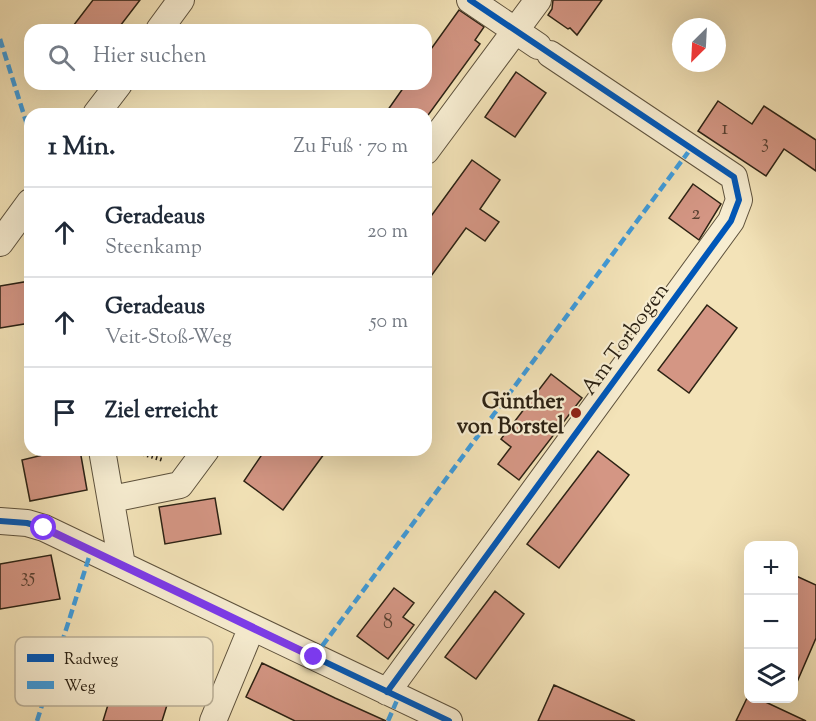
<!DOCTYPE html>
<html lang="de">
<head>
<meta charset="utf-8">
<style>
  :root { --surface:#fff; --page:#f6f6f7; --text:#1f2937; --muted:#747a83; --line:#e0e1e3 }
  body { margin:0; font-family:"Sorts Mill Goudy",serif; background:var(--page); color:var(--text) }
  .controls { position:absolute; right:18px; bottom:18px; display:grid; overflow:hidden; border-radius:12px; box-shadow:0 6px 24px #0002 }
  .controls button { width:54px; height:54px; display:grid; place-items:center; padding:0; border:0; border-bottom:2px solid var(--line); background:var(--surface); color:var(--text); font:30px sans-serif }
  .compass { position:absolute; left:672px; top:18px; width:54px; height:54px; border-radius:50%; background:var(--surface); box-shadow:0 6px 24px #0002; rotate:204deg }
  .stop { position:absolute; width:18px; height:18px; margin:-14px; border:4px solid #7c3aed; border-radius:50%; background:#fff }
  .stop.end { background:#7c3aed; border-color:#fff; box-shadow:0 2px 6px #0008 }
  .list { margin:0; padding:0; list-style:none }
  h2 { display:flex; justify-content:space-between; align-items:center; height:78px; margin:0; padding:0 24px; font-size:26px }
  h2 small { font-size:20px; font-weight:400; color:var(--muted) }
  .list li { display:grid; grid-template-columns:39px 1fr auto; gap:18px; align-items:center; box-sizing:border-box; height:90px; padding:0 24px; border-top:2px solid var(--line) }
  .list b { display:block; font-size:22px; white-space:nowrap }
  .list p { margin:0; font-size:20px; white-space:nowrap; color:var(--muted) }
  .list em { font-size:20px; font-style:normal; color:var(--muted) }
  .icon { flex:none; width:33px; height:33px; fill:none; stroke:currentColor; stroke-width:2; stroke-linecap:round; stroke-linejoin:round }
  .map { position:relative; flex:none; width:816px; height:721px; overflow:hidden }
  .search { position:absolute; background:var(--surface); box-shadow:0 6px 24px #0002; left:24px; top:24px; width:408px; height:66px; display:flex; align-items:center; gap:15px; box-sizing:border-box; padding:0 21px; border-radius:18px; color:var(--muted); font-size:22px }
  .panel { position:absolute; background:var(--surface); box-shadow:0 6px 24px #0002; left:24px; top:108px; width:408px; height:348px; border-radius:18px }
  .map>svg:first-child { display:block }
  .building { fill:#d49684; stroke:#2c2214; stroke-width:1.5 }
  .lines { fill:none; stroke-linecap:round; stroke-linejoin:round }
  .minor-casing { stroke:#5e523d; stroke-width:28 }
  .path { stroke:#2c2214; stroke-width:4; stroke-dasharray:1.5 3; stroke-linecap:butt }
  .minor { stroke:#f7edd1; stroke-width:26 }
  .quiet { stroke:#3d9cde; stroke-width:4.5; stroke-dasharray:9 4.5; stroke-linecap:butt }
  .cycleway-casing { stroke:#f7edd1; stroke-width:10 }
  .cycleway { stroke:#0057b8; stroke-width:6 }
  .route { stroke:#7c3aed; stroke-width:8 }
  .poi-dot { fill:#8f2418; stroke:#f7edd1; stroke-width:2 }
  .labels { text-anchor:middle; stroke-width:4.5; stroke-linejoin:round; paint-order:stroke }
  .number-label { font-size:20px; fill:#563f30 }
  .street-label { font-size:22px; fill:#2c2214; stroke:#f7edd1 }
  .poi-label { font-size:22px; font-weight:bold; fill:#2c2214; stroke:#f7edd1; text-anchor:end }
  .key { fill:#f7edd1; stroke:#bab098; stroke-width:1.5 }
  .key-label { font-size:16px; fill:#2c2214 }
</style>
</head>
<body>
<div class="map">
<svg width="816" height="721" viewBox="0 0 816 721">
  <rect width="100%" height="100%" fill="#f3e3b8"/>
  <filter id="stains"><feTurbulence type="fractalNoise" baseFrequency=".00333" numOctaves="4"/><feColorMatrix values="0 0 0 0 .2 0 0 0 0 .09 0 0 0 0 .02 0 0 0 .5 -.17"/></filter>
  <radialGradient id="worn" r=".72"><stop offset=".6" stop-color="#630" stop-opacity="0"/><stop offset="1" stop-color="#630" stop-opacity=".3"/></radialGradient>
  <path class="building" d="M93,0H140L117,30H70Z
    M553,0H602L577,35L570,28L568,29L548,15L552,9Z
    M459,10L484,27L475,40L480,44L426,118V114H385L406,84H426V56Z
    M516,72L546,93L515,137L485,117Z
    M718,101L752,124L764,106L816,140V171L784,149L766,176L698,131Z
    M472,160L500,180L480,209L499,222L485,241L466,228L426,283V223Z
    M693,184L721,204L699,240L669,218Z
    M30,281V323L0,328V286Z
    M707,305L737,328L689,393L658,370Z
    M551,374L582,398L519,480L498,464L511,447L501,439Z
    M42,450H80L87,490L30,501L22,460L43,455Z
    M265,450H327L283,510L244,481Z
    M598,451L629,475L559,568L527,544Z
    M215,498L221,534L165,544L159,507Z
    M51,555L60,599L0,609V564Z
    M794,575L816,585V638L794,689Z
    M394,588L414,603L403,617L414,625L388,659L357,636Z
    M495,591L524,614L476,679L445,657Z
    M146,642L183,654L162,721H103L126,646L143,652Z
    M262,663L335,698L386,721H295L246,697Z
    M554,685L635,721H538Z
    M748,696V699H759L806,721H736Z"/>
  <g class="lines">
    <defs>
      <path id="minor" d="M470,0L538,46
        M159,30L181,0
        M96,114L119,84
        M426,151L538,0
        M0,243L30,202
        M102,450L122,565
        M112,499L180,485L206,450
        M0,521L27,523L44,528L449,721
        M387,692L731,221L739,200L734,177L550,54
        M213,721L251,629"/>
    </defs>
    <use href="#minor" class="minor-casing"/>
    <path class="path" d="M130,450L163,460"/>
    <use href="#minor" class="minor"/>
    <path class="quiet" d="M0,39L30,134
      M314,657L692,147
      M37,721L91,551
      M388,721L398,698"/>
    <defs>
      <path id="cycleway" d="M0,521L27,523L44,528L449,721
        M387,692L731,221L739,200L734,177L470,0"/>
    </defs>
    <use href="#cycleway" class="cycleway-casing"/>
    <use href="#cycleway" class="cycleway"/>
  </g>
  <g class="lines">
    <path class="route" d="M44,528L314,657"/>
  </g>
  <circle class="poi-dot" cx="576" cy="413" r="6"/>
  <g class="labels">
    <g class="number-label">
      <text x="725" y="134">1</text>
      <text x="765" y="148">3</text>
      <text x="696" y="219">2</text>
      <text x="28" y="582">35</text>
      <text x="388" y="628">8</text>
    </g>
    <g class="street-label">
      <text transform="translate(624 338) rotate(-54)" y="8">Am Torbogen</text>
    </g>
    <g class="poi-label">
      <text x="564" y="408">Günther<tspan x="564" dy="25">von Borstel</tspan></text>
    </g>
  </g>
  <rect x="15" y="637" width="198" height="69" rx="9" class="key"/>
  <rect x="27" y="654" width="27" height="8" fill="#0057b8"/>
  <rect x="27" y="681" width="27" height="8" fill="#3d9cde"/>
  <g class="key-label">
    <text x="64" y="664">Radweg</text>
    <text x="64" y="691">Weg</text>
  </g>
  <rect width="100%" height="100%" filter="url(#stains)"/>
  <rect width="100%" height="100%" fill="url(#worn)"/>
</svg>
<div class="controls">
<button>+</button>
<button>−</button>
<button><svg class="icon" aria-label="layers" viewBox="0 0 24 24"><path d="M12 4l9 5-9 5-9-5zM3 14l9 5 9-5"/></svg></button>
</div>
<svg class="compass" viewBox="-18 -18 36 36"><path d="M0-13l5 13h-10z" fill="#e53935"/><path d="M0 13l5-13h-10z" fill="#747a83"/></svg>
<div class="stop" style="left:44px;top:528px"></div>
<div class="stop end" style="left:314px;top:657px"></div>
<div class="search"><svg class="icon" aria-label="search" viewBox="0 0 24 24"><circle cx="10" cy="10" r="6"/><path d="M15 15l6 6"/></svg>Hier suchen</div>
<section class="panel">
<h2>1 Min.<small>Zu Fuß · 70 m</small></h2>
<ul class="list">
<li><svg class="icon" aria-label="ahead" viewBox="0 0 24 24"><path d="M12 20V5M6 11l6-6 6 6"/></svg><div><b>Geradeaus</b><p>Steenkamp</p></div><em>20 m</em></li>
<li><svg class="icon" aria-label="ahead" viewBox="0 0 24 24"><path d="M12 20V5M6 11l6-6 6 6"/></svg><div><b>Geradeaus</b><p>Veit-Stoß-Weg</p></div><em>50 m</em></li>
<li><svg class="icon" aria-label="arrive" viewBox="0 0 24 24"><path d="M6 21V4h12l-3 4 3 4H6"/></svg><div><b>Ziel erreicht</b></div></li>
</ul>
</section>
</div>
</body>
</html>
